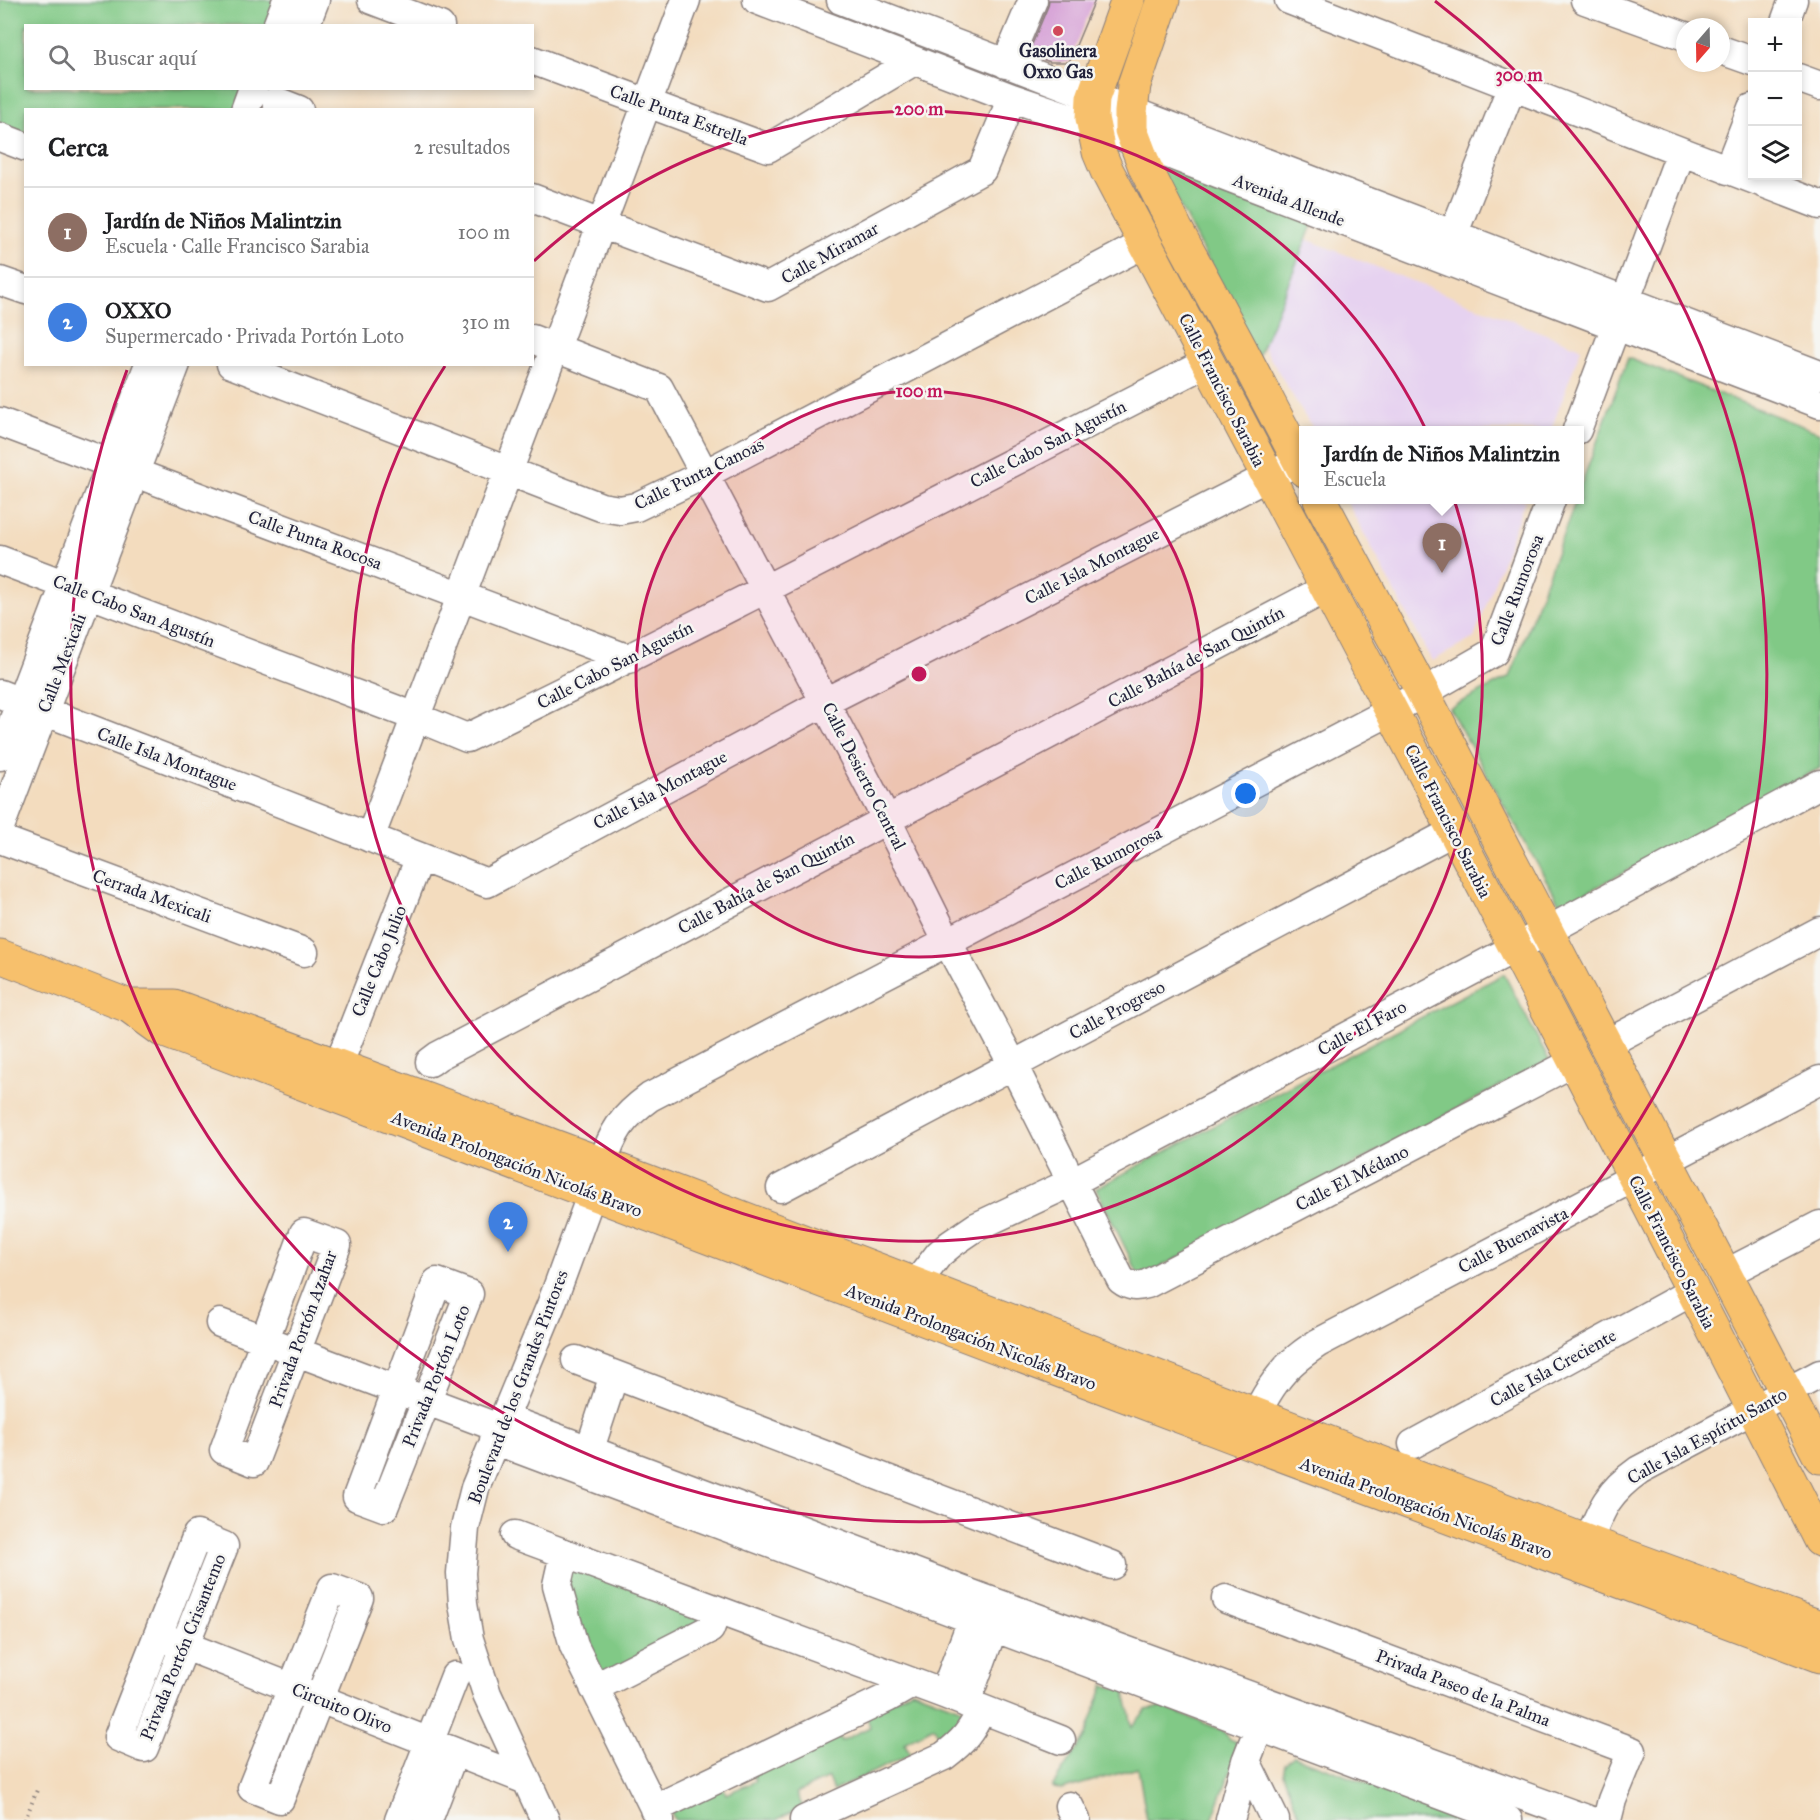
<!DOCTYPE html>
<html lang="es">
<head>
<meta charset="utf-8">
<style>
  :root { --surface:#fff; --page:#f6f6f6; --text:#202124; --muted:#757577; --line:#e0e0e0; --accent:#d1495b }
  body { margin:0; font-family:"IM FELL Great Primer",serif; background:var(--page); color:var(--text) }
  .controls { position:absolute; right:18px; top:18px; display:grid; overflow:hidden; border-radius:0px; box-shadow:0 3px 9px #0003 }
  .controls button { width:54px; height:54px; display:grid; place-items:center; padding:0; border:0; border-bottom:2px solid var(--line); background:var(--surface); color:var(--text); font:30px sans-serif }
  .compass { position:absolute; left:1676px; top:18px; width:54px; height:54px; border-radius:50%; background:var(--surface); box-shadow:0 3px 9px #0003; rotate:200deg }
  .you { position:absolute; left:1246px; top:794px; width:21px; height:21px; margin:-15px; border:4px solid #fff; border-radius:50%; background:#1a73e8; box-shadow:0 0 0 9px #1a73e833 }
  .badge { display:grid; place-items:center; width:39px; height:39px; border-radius:50%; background:var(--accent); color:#fff; font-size:20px; font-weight:700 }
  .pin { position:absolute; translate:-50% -50px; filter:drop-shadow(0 2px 3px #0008) }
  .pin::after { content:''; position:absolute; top:32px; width:21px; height:18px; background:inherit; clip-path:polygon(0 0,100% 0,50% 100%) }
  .popup { position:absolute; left:1299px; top:426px; width:285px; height:78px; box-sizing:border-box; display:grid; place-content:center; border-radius:0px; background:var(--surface); filter:drop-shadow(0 2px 4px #0005); font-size:20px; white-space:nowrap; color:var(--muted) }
  .popup b { font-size:22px; color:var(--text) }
  .popup::after { content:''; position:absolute; left:50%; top:100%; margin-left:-12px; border:12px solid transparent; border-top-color:var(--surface) }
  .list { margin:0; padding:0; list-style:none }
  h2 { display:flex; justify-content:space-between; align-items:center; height:78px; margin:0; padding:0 24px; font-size:26px }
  h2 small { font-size:20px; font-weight:400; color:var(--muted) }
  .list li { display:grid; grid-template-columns:39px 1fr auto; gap:18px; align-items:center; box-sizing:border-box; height:90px; padding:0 24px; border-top:2px solid var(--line) }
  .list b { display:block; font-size:22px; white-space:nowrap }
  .list p { margin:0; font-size:20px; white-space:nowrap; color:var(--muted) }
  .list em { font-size:20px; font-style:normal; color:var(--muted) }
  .icon { flex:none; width:33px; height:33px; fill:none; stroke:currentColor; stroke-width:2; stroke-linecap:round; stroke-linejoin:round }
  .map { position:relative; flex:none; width:1820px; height:1820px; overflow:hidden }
  .search { position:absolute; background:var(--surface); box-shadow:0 3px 9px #0003; left:24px; top:24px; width:510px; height:66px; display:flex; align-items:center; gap:15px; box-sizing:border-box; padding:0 21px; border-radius:0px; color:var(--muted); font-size:22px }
  .panel { position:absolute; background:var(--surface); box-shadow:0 3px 9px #0003; left:24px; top:108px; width:510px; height:258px; border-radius:0px }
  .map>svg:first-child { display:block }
  .built { fill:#e6d2f0 }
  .green { fill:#81c986; stroke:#527660; stroke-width:1.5 }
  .building { fill:#d7a3d7 }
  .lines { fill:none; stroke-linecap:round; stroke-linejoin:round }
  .minor-casing { stroke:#8a7f7c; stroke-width:31 }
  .major-casing { stroke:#8a7f7c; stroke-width:35 }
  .path { stroke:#8a7f7c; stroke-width:4; stroke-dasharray:1.5 4.5; stroke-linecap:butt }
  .minor { stroke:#fff; stroke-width:28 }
  .major { stroke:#f7c06c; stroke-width:33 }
  .ring { fill:none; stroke:#c2185b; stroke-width:3 }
  .poi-dot { fill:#d1495b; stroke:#f6f6f2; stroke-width:2 }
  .labels { text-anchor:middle; stroke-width:5; stroke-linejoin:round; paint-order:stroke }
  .poi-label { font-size:18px; font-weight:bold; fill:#22223b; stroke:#f6f6f2 }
  .street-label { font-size:18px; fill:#22223b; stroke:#f6f6f2 }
  .centre { fill:#c2185b; stroke:#f6f6f2; stroke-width:3 }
  .ring-label { font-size:18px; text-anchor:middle; font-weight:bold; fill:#c2185b; stroke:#f6f6f2; stroke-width:5; stroke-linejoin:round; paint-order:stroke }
</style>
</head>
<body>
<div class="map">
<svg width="1820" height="1820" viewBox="0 0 1820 1820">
  <rect width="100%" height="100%" fill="#f6f6f2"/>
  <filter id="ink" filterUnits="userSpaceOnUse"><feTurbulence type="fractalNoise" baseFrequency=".0167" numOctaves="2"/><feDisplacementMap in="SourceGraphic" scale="12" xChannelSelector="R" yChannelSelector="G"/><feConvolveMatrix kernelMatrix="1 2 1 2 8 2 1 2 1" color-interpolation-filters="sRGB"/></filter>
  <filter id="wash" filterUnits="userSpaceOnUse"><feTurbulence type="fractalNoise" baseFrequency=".008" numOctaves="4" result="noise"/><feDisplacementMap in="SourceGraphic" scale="24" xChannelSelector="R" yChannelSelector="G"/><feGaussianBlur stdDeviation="1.35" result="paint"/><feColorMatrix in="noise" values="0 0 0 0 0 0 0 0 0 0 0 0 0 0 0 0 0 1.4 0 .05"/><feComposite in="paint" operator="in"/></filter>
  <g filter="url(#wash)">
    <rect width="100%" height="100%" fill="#f3dcbe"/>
    <path class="built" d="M1306,239L1581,348L1551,430H1311L1312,425L1309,423L1263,346Z
      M1346,500H1525L1474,638L1432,661Z"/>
    <path class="green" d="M0,0H280L270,25L26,26V88L245,89L236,109L26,110L25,139L0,129Z
      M1152,152L1315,218L1258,358Z
      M1628,358L1820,433V768L1561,906L1449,708L1510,677L1576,500H1580V488Z
      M1504,974L1549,1060L1140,1278L1096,1188Z
      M569,1559L705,1611L699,1627L600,1676L560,1586Z
      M1104,1685L1125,1690L1132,1727L1146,1710L1162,1707L1222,1730L1231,1740L1241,1744L1212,1820H1147L1138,1768L1061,1790L1052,1787L1086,1735Z
      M912,1690L965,1710L958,1732L942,1740L934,1727L904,1743L911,1754L833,1791L828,1778L796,1793L803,1807L776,1820H675L668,1806L720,1782L726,1794L756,1781L750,1769L835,1729L841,1741L870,1727L866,1714Z
      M1294,1756L1463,1820H1301L1283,1774L1285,1764Z"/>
    <g id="blocks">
      <path class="building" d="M1049,0H1095L1069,62H1050L1028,54L1048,6Z"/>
    </g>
  </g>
  <g filter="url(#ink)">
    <use href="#blocks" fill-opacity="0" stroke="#8a7f7c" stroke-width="1.5"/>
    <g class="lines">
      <defs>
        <path id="minor" d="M372,0L440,26
          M757,0L1012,98L1095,126L1820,404
          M841,0L1820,375
          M1289,0L1820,205
          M1585,0L1685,36
          M1785,22L1793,0
          M277,26L287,0
          M305,26L315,0
          M1721,50L1752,61
          M532,60L768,148L914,61
          M1006,64L1033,0
          M1798,78L1820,86
          M276,101L299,110
          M245,110L253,88
          M0,137L26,147
          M1728,170L1752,108
          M532,198L768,287L982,170L1012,98
          M1453,235L1512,86
          M0,281L26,290
          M532,339L659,388L887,820L947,941L1013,1065L1121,1280C1130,1287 1137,1287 1147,1284L1574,1062
          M231,364L601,507L620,510L636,507L705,474L1145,243
          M0,422L629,659
          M1577,430L1681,152
          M0,560L416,717L467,738C716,617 961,488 1208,362
          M0,694L487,883L825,702L1289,466
          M0,756L149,364
          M0,827L176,364
          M370,838L686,0
          M0,839L304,952
          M1606,1044L1820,931
          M430,1062L438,1056L1327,588
          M338,1066L420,857
          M602,1164C613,1132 621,1118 650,1097L1391,711L1494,652L1551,500
          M781,1188L1454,831
          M304,1233L337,1245L254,1462L224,1450Z
          M1725,1274L1820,1225
          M437,1282L469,1294L384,1507L357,1497Z
          M915,1285L939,1254L951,1244L976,1227L1072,1182L1547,931L1820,784
          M220,1323L499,1428
          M576,1360L1112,1565
          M504,1418L980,1597L1589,1820
          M1247,1434C1256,1413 1269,1387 1285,1370C1294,1359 1306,1351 1318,1343L1820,1080
          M494,1440L1508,1820
          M1413,1444L1693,1291
          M584,1467L614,1375
          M197,1535L224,1546L144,1748L118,1737Z
          M515,1535L944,1694L1061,1740
          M1588,1542C1602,1507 1608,1492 1639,1470L1820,1374
          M564,1554L557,1585L574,1646L660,1820
          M332,1588L359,1598L280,1799L252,1788Z
          M1226,1599L1632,1751L1612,1800L1607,1820
          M168,1639L526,1780
          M594,1688L710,1629L717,1610
          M944,1694L979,1602
          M966,1703L1000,1609
          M1266,1710L1246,1761L1275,1820
          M1069,1806L1076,1820
          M654,1809L887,1698L913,1683
          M399,1820L455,1676
          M428,1820L454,1752
          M545,1820L487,1694L469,1639L463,1604L461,1573L465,1528L475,1488L551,1305L592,1193
          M804,1820L944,1756C964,1741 971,1732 982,1709
          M1230,1820L1246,1761"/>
        <path id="major" d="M1128,0L1093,98L1092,118L1099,152L1107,171C1347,626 1588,1081 1820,1540
          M1163,0L1134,85L1131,112V130L1145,167L1176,229L1237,342L1304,470
          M1320,500L1423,693L1820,1457
          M0,956L129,1006L162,1030L1245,1441L1820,1656
          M129,1006H174L338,1066L602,1164L1588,1542L1820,1627"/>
      </defs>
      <use href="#minor" class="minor-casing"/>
      <use href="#major" class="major-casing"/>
      <path class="path" d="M25,1820L37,1790"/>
      <use href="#minor" class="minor"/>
      <use href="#major" class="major"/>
    </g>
  </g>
  <circle cx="919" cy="674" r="283" fill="#c2185b" fill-opacity=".12"/>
  <g class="ring">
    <circle cx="919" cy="674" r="283"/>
    <path d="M534 261A565 565 0 1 1 445 366"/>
    <path d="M1435 1A848 848 0 1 1 127 370"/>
  </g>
  <circle class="poi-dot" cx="1058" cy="31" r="6"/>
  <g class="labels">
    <g class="poi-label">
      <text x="1058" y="57">Gasolinera<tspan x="1058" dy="21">Oxxo Gas</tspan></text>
    </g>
    <g class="street-label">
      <text transform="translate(679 115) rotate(20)" y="6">Calle Punta Estrella</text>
      <text transform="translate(1289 200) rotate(21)" y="6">Avenida Allende</text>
      <text transform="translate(830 253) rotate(-29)" y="6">Calle Miramar</text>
      <text transform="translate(1222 390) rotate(63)" y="6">Calle Francisco Sarabia</text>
      <text transform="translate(1048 444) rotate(-27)" y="6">Calle Cabo San Agustín</text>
      <text transform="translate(699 474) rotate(-26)" y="6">Calle Punta Canoas</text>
      <text transform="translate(315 540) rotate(20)" y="6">Calle Punta Rocosa</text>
      <text transform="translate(1092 566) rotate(-27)" y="6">Calle Isla Montague</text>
      <text transform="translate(1517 590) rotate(-69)" y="6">Calle Rumorosa</text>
      <text transform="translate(134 611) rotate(21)" y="6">Calle Cabo San Agustín</text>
      <text transform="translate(1196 657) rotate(-28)" y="6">Calle Bahía de San Quintín</text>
      <text transform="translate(62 663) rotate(-69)" y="6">Calle Mexicali</text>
      <text transform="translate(615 665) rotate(-27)" y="6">Calle Cabo San Agustín</text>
      <text transform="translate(167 759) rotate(21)" y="6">Calle Isla Montague</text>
      <text transform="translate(864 776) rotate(63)" y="6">Calle Desierto Central</text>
      <text transform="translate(660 790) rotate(-28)" y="6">Calle Isla Montague</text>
      <text transform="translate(1448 821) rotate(63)" y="6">Calle Francisco Sarabia</text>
      <text transform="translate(1108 858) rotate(-27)" y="6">Calle Rumorosa</text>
      <text transform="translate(766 883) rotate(-28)" y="6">Calle Bahía de San Quintín</text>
      <text transform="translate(152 896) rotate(20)" y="6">Cerrada Mexicali</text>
      <text transform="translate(379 961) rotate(-68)" y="6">Calle Cabo Julio</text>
      <text transform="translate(1117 1010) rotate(-28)" y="6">Calle Progreso</text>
      <text transform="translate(1362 1028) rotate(-28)" y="6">Calle El Faro</text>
      <text transform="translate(517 1164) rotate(21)" y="6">Avenida Prolongación Nicolás Bravo</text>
      <text transform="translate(1352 1178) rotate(-27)" y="6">Calle El Médano</text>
      <text transform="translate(1513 1240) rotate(-28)" y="6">Calle Buenavista</text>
      <text transform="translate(1672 1252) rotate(63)" y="6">Calle Francisco Sarabia</text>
      <text transform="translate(303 1329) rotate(-70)" y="6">Privada Portón Azahar</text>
      <text transform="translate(971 1337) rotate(21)" y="6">Avenida Prolongación Nicolás Bravo</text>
      <text transform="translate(1553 1368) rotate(-29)" y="6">Calle Isla Creciente</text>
      <text transform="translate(436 1376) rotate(-68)" y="6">Privada Portón Loto</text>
      <text transform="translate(518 1387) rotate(-69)" y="6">Boulevard de los Grandes Pintores</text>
      <text transform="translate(1707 1436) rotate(-29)" y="6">Calle Isla Espíritu Santo</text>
      <text transform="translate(1426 1508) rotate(20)" y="6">Avenida Prolongación Nicolás Bravo</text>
      <text transform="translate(183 1647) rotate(-68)" y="6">Privada Portón Crisantemo</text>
      <text transform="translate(1463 1688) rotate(21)" y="6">Privada Paseo de la Palma</text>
      <text transform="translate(342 1708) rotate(22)" y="6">Circuito Olivo</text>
    </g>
  </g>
  <circle cx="919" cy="674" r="9" class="centre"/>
  <g class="ring-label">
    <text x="1519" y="81">300 m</text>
    <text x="919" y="115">200 m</text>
    <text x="919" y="397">100 m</text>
  </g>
</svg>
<div class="controls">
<button>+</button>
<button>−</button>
<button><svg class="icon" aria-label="layers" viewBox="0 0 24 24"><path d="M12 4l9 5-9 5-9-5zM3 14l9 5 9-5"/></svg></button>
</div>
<svg class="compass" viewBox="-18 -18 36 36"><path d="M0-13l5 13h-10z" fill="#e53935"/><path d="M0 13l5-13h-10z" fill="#757577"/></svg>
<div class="you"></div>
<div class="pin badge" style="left:1442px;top:573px;background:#8d6e63">1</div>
<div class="popup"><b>Jardín de Niños Malintzin</b>Escuela</div>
<div class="pin badge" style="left:508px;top:1252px;background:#3f7fe0">2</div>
<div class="search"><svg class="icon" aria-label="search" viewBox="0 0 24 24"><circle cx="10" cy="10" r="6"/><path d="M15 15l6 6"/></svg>Buscar aquí</div>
<section class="panel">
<h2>Cerca<small>2 resultados</small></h2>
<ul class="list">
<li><span class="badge" style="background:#8d6e63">1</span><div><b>Jardín de Niños Malintzin</b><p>Escuela · Calle Francisco Sarabia</p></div><em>100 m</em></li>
<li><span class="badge" style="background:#3f7fe0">2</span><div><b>OXXO</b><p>Supermercado · Privada Portón Loto</p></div><em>310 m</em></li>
</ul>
</section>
</div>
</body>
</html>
